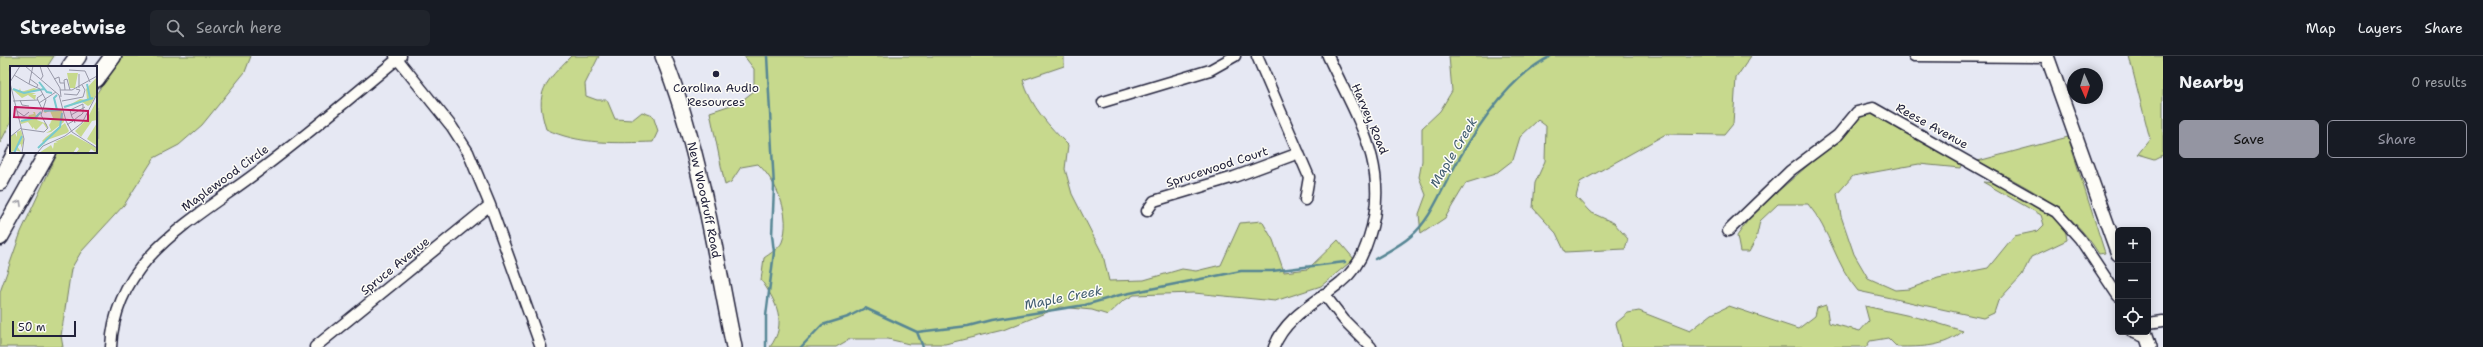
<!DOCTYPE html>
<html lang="en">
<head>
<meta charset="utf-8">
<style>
  :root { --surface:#171b24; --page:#20242c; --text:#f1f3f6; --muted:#9ea1a6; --line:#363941; --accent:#9495a2 }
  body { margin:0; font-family:"Shantell Sans",sans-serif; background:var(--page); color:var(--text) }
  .controls { position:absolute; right:12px; bottom:12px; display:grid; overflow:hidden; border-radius:6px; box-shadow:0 2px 10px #0003 }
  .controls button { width:36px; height:36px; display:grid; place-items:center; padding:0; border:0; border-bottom:1px solid var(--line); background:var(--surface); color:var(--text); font:20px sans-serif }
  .compass { position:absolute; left:2067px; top:12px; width:36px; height:36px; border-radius:50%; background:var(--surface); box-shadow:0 2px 10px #0003; rotate:177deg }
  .scale { position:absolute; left:12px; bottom:10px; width:64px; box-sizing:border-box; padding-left:4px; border:2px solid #22223b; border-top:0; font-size:11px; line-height:14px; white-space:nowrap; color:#22223b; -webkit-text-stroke:3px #fdfcf7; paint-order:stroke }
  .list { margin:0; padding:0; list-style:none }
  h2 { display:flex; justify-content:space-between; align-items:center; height:52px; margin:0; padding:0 16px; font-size:17px }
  h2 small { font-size:13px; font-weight:400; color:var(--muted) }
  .actions { display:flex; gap:8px; padding:12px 16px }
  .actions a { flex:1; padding:9px 0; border:1px solid var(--accent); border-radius:6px; text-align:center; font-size:14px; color:var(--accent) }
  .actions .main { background:var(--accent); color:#111 }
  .icon { flex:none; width:22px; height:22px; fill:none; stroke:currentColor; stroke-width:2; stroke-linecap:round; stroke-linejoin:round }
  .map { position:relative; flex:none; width:2163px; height:291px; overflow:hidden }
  header { display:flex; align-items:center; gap:24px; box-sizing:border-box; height:56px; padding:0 20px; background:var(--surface); border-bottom:1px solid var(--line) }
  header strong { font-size:19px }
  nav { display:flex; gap:22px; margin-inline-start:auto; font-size:14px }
  .search { width:280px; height:36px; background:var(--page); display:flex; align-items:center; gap:10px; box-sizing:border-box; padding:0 14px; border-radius:6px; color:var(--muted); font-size:15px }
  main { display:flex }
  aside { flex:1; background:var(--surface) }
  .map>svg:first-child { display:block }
  .green { fill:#c7d98d; stroke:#747e64 }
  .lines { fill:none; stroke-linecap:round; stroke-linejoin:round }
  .stream { stroke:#568694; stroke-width:2.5 }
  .minor-casing { stroke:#22223b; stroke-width:13 }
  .tertiary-casing { stroke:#22223b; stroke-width:16 }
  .secondary-casing { stroke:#22223b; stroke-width:18 }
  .primary-casing { stroke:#22223b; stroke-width:19 }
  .minor { stroke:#fdfcf7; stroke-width:10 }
  .tertiary { stroke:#fdfcf7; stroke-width:13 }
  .secondary { stroke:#fdfcf7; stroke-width:15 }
  .primary { stroke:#fdfcf7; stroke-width:16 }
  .oneway { stroke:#9a9aa2 }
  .poi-dot { fill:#22223b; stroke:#fdfcf7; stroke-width:1.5 }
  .labels { text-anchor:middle; stroke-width:3; stroke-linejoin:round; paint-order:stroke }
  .poi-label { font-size:12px; fill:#22223b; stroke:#fdfcf7 }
  .street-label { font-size:12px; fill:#22223b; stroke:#fdfcf7 }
  .water-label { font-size:13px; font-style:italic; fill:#405c6f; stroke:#fdfcf7 }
  .inset-river { fill:none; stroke:#78c9cf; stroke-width:2 }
  .inset-road { fill:none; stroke:#9899a9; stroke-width:1 }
  .view { fill:#c2185b; fill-opacity:0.15; stroke:#c2185b; stroke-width:2 }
  .inset-edge { fill:none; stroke:#22223b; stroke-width:2 }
</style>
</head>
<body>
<header>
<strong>Streetwise</strong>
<div class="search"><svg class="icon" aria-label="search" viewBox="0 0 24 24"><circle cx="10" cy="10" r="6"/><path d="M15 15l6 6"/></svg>Search here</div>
<nav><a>Map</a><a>Layers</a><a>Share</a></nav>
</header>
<main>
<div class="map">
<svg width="2163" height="291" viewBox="0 0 2163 291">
  <rect width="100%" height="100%" fill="#e6e8f3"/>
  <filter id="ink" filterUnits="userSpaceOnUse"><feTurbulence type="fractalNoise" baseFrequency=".025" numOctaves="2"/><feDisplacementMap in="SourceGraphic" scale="8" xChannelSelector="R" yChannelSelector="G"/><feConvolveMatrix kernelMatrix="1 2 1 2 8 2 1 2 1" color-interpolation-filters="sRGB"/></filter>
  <g filter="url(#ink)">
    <path class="green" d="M0,0H54L47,11H11V66L0,87Z
      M123,0H251L245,16L202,69L179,89L154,102L124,149L81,196L71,213L61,280L63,291H0V236L21,176L58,96H96V38Z
      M571,0H599L585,28L586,40L597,44H607L615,63L632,64L642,56L653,60L658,75L653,86C617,87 579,89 546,73C534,35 545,27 571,0Z
      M744,0H1064V10L1023,24C1031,51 1049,70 1068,89L1065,113L1072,138L1103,199L1109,225L1144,224L1182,213L1196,215L1221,209L1240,167L1262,165L1273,184L1284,216L1308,213L1338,184L1354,203L1321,230L1275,245L1194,237L1134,239L1123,245L1108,259L1092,254L1060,251L1003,274L945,288H909L888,283H850L836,291H770C788,267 776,245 761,224L764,202C769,198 780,192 782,186C792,160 777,126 758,108L741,111L731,126L725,129L710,56L740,46L754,35V13Z
      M1449,0H1751L1736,22L1733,68L1724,79L1666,78L1580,126L1576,141L1590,156L1614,167L1628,183L1625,193L1565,196L1556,177L1533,152L1535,127L1545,105L1546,70L1538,64L1520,81L1513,104L1495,118L1466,127L1445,162L1421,178L1419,158L1426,139L1419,121L1422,105V72L1440,55L1452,35Z
      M2129,0H2163V99L2155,103L2138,98L2150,83Z
      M1867,56L1880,60L1901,75L1956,101L1962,107L1960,112L1919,108L1853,120L1837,138L1841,160L1854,198L1868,222L1895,234L1909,233L1938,222L1988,212L2014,180L2038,175L2044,169L2041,159L1983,126L1997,127L2051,158L2065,172L2067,184L2031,201L2022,219L1998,245L1994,257L1983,262L1858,235C1836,210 1830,174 1808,148H1778L1760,165L1756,183L1749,196H1740L1737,180L1753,157L1843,79L1854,65Z
      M2068,81L2105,197L2099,198C2068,148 2027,132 1978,105Z
      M1826,249L1829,267L1860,275L1869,265L1865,250L1924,263L1963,275C1945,291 1923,291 1897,291L1888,282L1870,285L1866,291H1622L1616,267L1628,257L1639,255L1690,275L1712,258L1729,250L1798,273L1815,260L1817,252Z"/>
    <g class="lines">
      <path class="stream" d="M1375,203C1387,196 1401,189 1411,180C1428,166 1438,142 1448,123C1470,81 1506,22 1551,0
        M917,276L923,291
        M766,291V260L774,196L772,179L774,131L767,0
        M801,291L822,269L848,261L865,252L917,276L968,270L991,264L1085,249L1120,239L1241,215H1272L1345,206"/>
      <defs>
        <path id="minor" d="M395,0L452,71L468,96L490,149L541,291
          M1257,0L1309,121L1305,144
          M1914,0L2048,1
          M1103,46L1210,14L1235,0
          M1147,155L1154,145L1234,121L1299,97
          M1728,175L1790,115L1838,79L1857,56L1873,52L2056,156L2080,183L2118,240
          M1324,238L1344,264L1371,291
          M2148,267L2163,265
          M2132,276L2147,282
          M111,291C115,204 190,166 252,120C303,83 352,40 401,0
          M315,291L490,149
          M1274,291C1286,260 1317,246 1341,226C1355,215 1364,198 1369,181C1392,111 1356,61 1328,0"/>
        <path id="tertiary" d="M2047,0L2118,198
          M2145,276L2150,291"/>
        <g id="secondary">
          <path id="s1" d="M663,0C700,92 714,194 734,291"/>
        </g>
        <path id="primary" d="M70,11L78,0
          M96,23L113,0
          M0,126L16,96
          M0,181L48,96"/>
      </defs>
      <use href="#minor" class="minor-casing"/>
      <use href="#tertiary" class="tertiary-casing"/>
      <use href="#secondary" class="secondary-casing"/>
      <use href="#primary" class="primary-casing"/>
      <use href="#minor" class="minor"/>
      <use href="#tertiary" class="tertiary"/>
      <use href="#secondary" class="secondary"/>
      <use href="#primary" class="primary"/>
    </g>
    <defs><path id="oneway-chevron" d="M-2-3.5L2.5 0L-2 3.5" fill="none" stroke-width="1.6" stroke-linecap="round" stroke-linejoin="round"/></defs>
    <use class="oneway" href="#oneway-chevron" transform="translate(19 147) rotate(-60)"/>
  </g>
  <circle class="poi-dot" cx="716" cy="18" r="4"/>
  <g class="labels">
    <g class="poi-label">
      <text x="716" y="36">Carolina Audio<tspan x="716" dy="14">Resources</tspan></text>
    </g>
    <g class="street-label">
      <text transform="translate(1370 63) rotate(67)" y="4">Harvey Road</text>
      <text transform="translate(1932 70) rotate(29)" y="4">Reese Avenue</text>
      <text transform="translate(1217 111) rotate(-18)" y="4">Sprucewood Court</text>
      <text transform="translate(225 122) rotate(-36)" y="4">Maplewood Circle</text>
      <text dy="4" stroke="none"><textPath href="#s1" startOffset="150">New Woodruff Road</textPath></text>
      <text transform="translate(395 210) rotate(-39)" y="4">Spruce Avenue</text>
    </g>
    <g class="water-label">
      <text transform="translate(1453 96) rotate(-59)" y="5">Maple Creek</text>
      <text transform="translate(1063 241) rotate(-11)" y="5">Maple Creek</text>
    </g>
  </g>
  <g transform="translate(10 10)">
    <rect width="87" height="87" fill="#e6e8f3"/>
    <path d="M57,7H68L65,22H60ZM87,11V27L81,38L78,40L72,36L54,42L70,33L77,34L76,23ZM10,22L11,26L24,22L30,24L13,27H26L22,29H26L25,34L18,29L12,32L2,23L9,25ZM87,34V54L82,55L71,71L65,65L77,53ZM52,43L54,56L41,66L36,67L41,64L39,59L42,55L40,57L43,52L40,45L35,47L33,45ZM23,46H25L26,50L30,46L27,54L37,58V63L33,57L26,64L23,61V63L18,56L11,58L10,55L17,54L19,49L24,48ZM55,57L59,65L57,67L34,75L35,78L32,75L36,71ZM87,57V80L77,73ZM11,64L14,75L11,82V78L7,80L11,86L5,84L0,87V71L5,67L7,71V66ZM61,68L87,82V87L81,83L78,87H66L69,83L67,81L63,87H29L41,79L43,83L44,77L48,76H45Z" fill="#c7d98d"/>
    <path class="inset-river" d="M29,16L37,26L42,27M77,18L80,32M3,23L14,27L34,23M47,29L44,32L47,44M54,41L83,32M34,45L51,44M11,55L25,52L31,46M28,82L50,61L52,47M4,87L12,70"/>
    <path class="inset-road" d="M15,0L49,29L56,55L62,66L87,82M30,0L33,10L31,13M37,0L50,22L51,31M59,4L75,5L80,16M69,8V22M4,9L19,18M20,13L28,19L26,22M44,13L49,11L50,17H54M0,16L10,0M0,17L14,73L12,87M50,24H62L87,10M55,24L54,14L57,13L60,24M33,28L27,32L33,45M54,28L67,29L70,24L66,23M10,34L12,39L19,40M3,35L28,34M52,35L73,31L75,24L72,19M29,37L46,26M7,45L14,50L19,46M61,49L75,41M57,59L61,56H62L64,54L69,50L71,49L73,47V38L60,44L62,51L64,54L65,57M12,63L34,66L38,62L31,49L36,34L30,23L19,18L23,0M0,71L11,62M27,87L33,80L55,70L72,57L87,28"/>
    <path class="view" d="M5,41L78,45V55L4,51Z"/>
    <rect width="87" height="87" class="inset-edge"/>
  </g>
</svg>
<div class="controls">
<button>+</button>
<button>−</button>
<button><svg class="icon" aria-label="locate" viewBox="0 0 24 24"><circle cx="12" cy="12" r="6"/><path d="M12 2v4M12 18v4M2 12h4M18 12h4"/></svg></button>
</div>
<svg class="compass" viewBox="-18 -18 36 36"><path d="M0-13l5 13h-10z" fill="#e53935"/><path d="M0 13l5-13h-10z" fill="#9ea1a6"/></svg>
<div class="scale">50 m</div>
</div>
<aside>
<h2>Nearby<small>0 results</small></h2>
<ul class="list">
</ul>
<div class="actions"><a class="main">Save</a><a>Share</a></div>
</aside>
</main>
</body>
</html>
